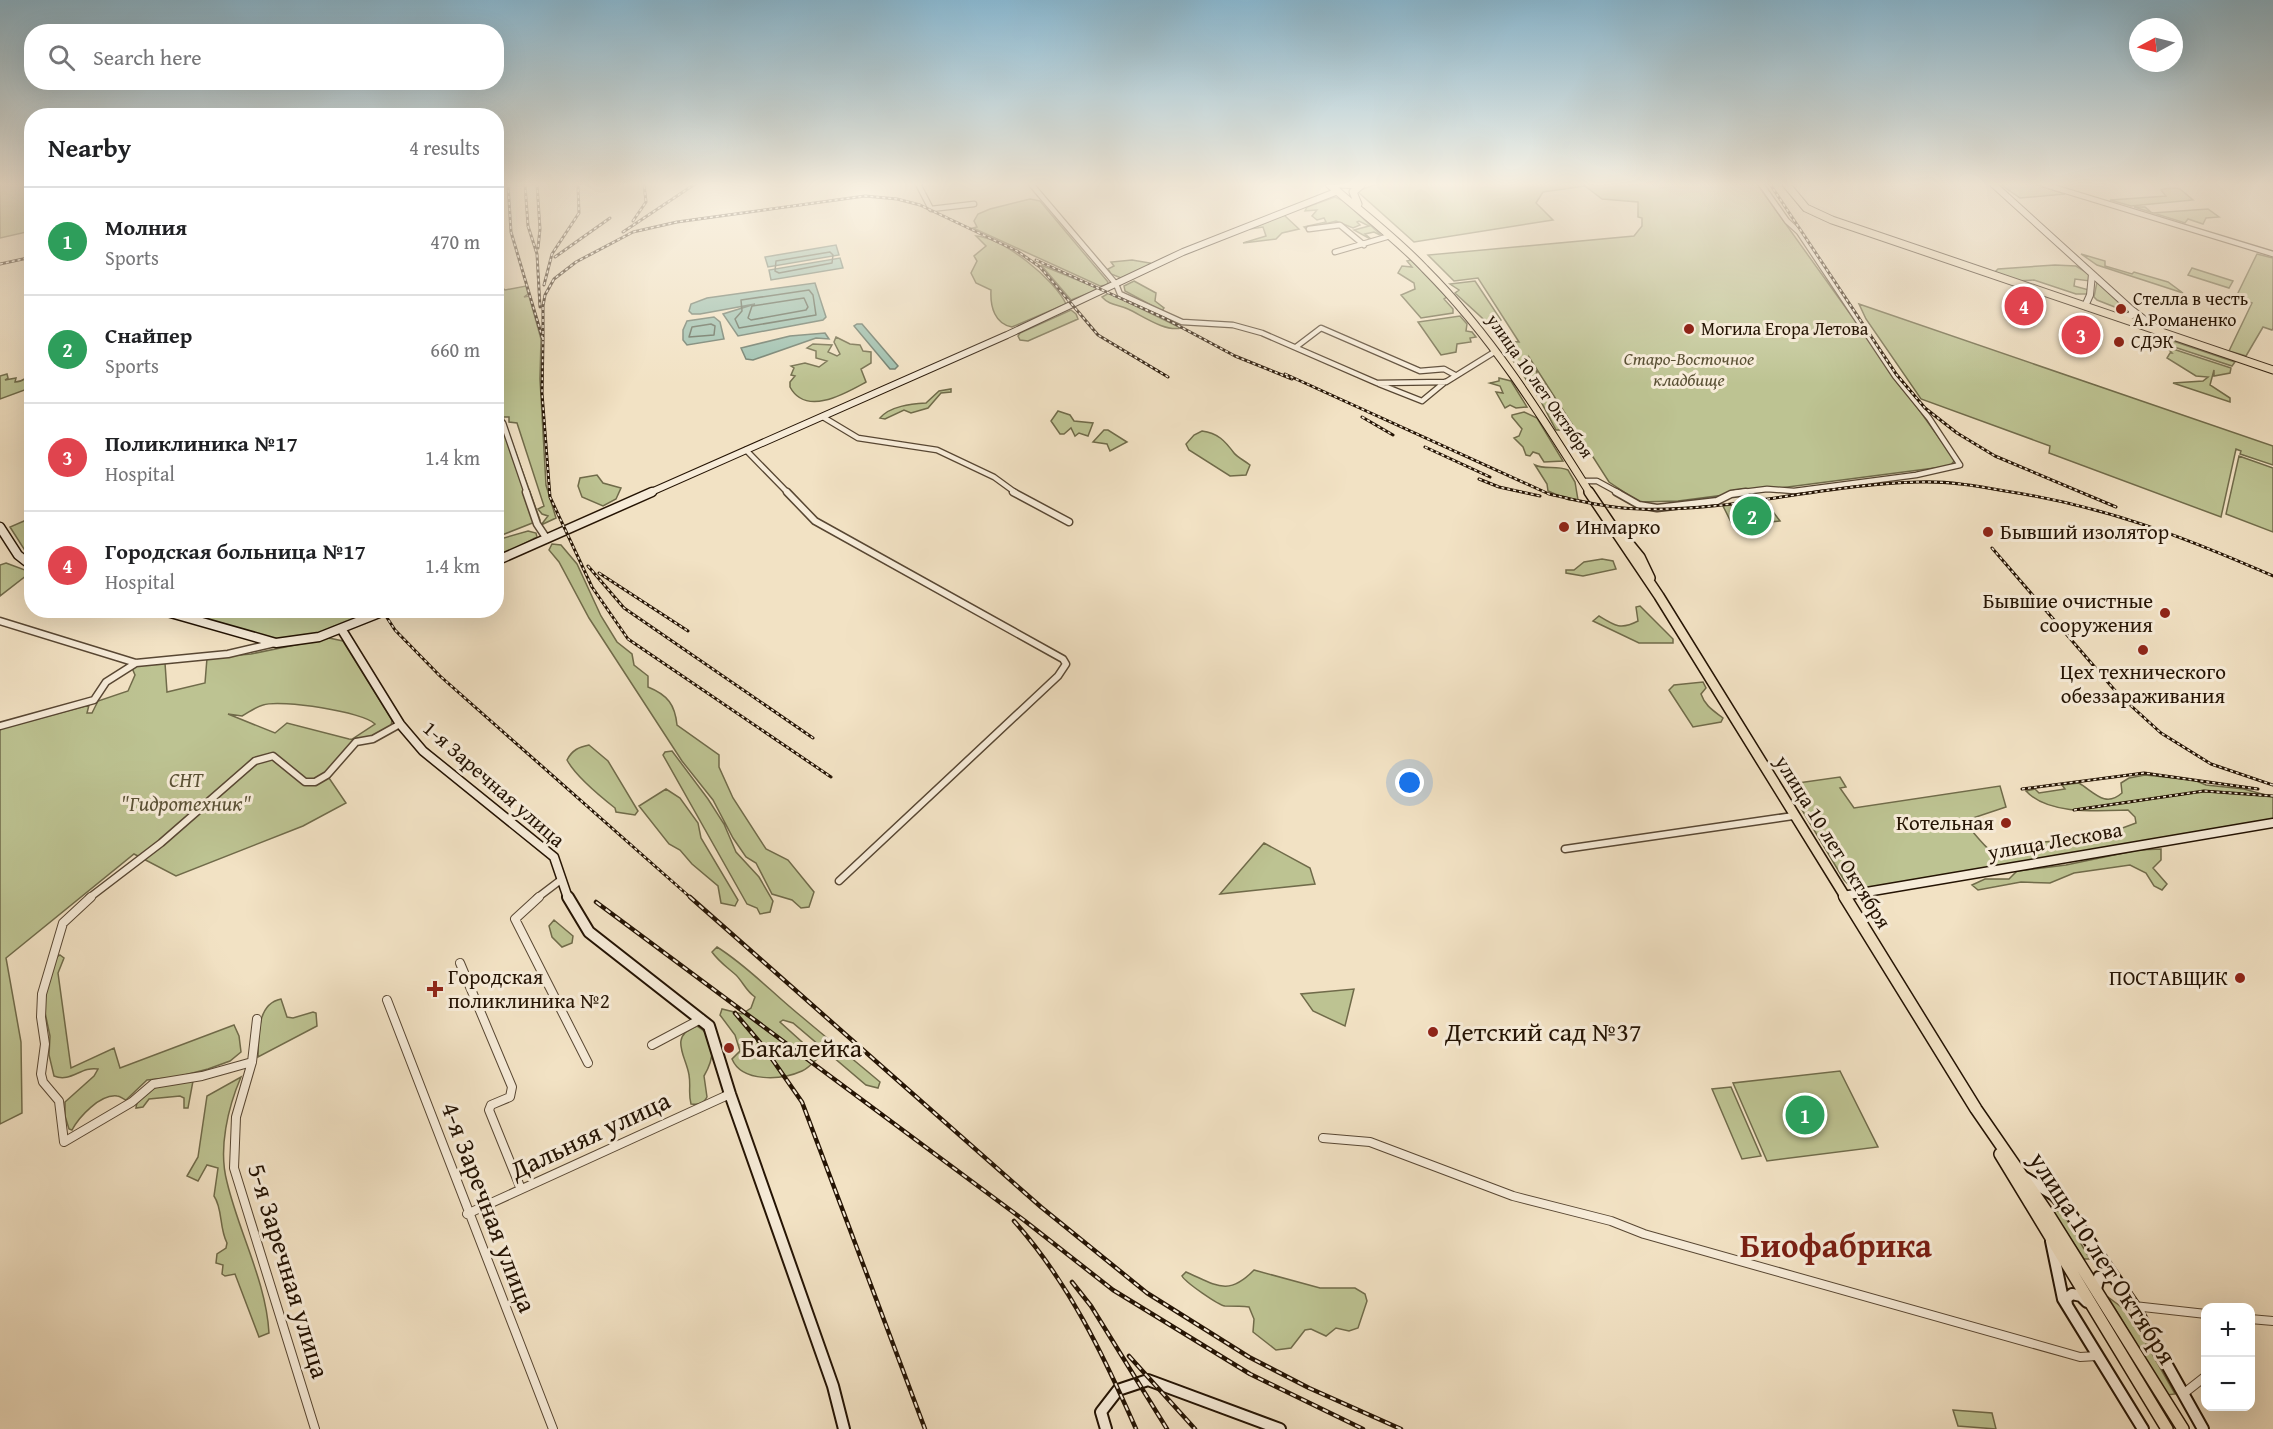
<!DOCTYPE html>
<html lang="en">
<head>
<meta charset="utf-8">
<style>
  :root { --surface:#fff; --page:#f2f2f2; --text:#202124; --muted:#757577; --line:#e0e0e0; --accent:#8f2418 }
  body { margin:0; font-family:"Gentium Book Plus",serif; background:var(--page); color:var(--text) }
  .controls { position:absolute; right:18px; bottom:18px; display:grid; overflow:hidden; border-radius:12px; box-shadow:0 6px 24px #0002 }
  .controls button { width:54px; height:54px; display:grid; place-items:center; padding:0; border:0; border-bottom:2px solid var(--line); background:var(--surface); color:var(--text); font:30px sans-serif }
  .compass { position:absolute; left:2129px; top:18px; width:54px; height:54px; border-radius:50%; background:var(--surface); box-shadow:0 6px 24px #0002; rotate:263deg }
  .you { position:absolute; left:1410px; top:783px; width:21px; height:21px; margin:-15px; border:4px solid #fff; border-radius:50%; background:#1a73e8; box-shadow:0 0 0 9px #1a73e833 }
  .badge { display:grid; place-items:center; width:39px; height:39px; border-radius:50%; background:var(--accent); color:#fff; font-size:20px; font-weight:700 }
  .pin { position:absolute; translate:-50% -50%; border:3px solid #fff; box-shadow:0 2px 6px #0006 }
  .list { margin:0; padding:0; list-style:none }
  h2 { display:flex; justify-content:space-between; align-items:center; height:78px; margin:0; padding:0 24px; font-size:26px }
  h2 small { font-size:20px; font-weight:400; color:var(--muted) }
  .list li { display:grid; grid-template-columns:39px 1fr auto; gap:18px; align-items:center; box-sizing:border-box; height:108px; padding:0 24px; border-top:2px solid var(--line) }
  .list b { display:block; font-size:22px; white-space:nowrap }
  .list p { margin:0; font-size:20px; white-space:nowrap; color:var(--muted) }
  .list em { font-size:20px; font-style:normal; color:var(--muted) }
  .icon { flex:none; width:33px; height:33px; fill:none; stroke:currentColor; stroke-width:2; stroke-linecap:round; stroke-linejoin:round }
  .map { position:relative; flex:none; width:2273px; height:1429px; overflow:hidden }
  .search { position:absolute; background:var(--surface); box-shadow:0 6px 24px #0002; left:24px; top:24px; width:480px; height:66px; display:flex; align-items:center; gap:15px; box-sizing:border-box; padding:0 21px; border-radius:24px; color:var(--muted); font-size:22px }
  .panel { position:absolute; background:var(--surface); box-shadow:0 6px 24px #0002; left:24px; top:108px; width:480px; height:510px; border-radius:24px }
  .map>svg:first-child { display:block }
  .green { fill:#bdc392; stroke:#706b4a; stroke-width:1.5 }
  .water { fill:#9cbfae; stroke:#6c7a6a; stroke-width:1.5 }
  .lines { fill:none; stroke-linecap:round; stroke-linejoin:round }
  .shore { stroke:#606958; stroke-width:1.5 }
  .street-far2-casing { stroke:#584733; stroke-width:7 }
  .street-far1-casing { stroke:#584733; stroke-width:9 }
  .street-casing { stroke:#584733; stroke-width:10 }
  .secondary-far2-casing { stroke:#241303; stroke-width:8 }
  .secondary-far1-casing { stroke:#241303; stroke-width:11 }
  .secondary-casing { stroke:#241303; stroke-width:14 }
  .primary-far2-casing { stroke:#241303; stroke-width:9 }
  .primary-far1-casing { stroke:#241303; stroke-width:12 }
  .primary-casing { stroke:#241303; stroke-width:14 }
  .street-far2 { stroke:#f7ecd9; stroke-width:4.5 }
  .street-far1 { stroke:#f7ecd9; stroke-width:6 }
  .street { stroke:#f7ecd9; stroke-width:8 }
  .secondary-far2 { stroke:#f7ecd9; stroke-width:6 }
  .secondary-far1 { stroke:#f7ecd9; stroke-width:8 }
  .secondary { stroke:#f7ecd9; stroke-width:10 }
  .primary-far2 { stroke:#f2e2c4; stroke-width:7 }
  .primary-far1 { stroke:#f2e2c4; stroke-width:9 }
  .primary { stroke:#f2e2c4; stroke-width:11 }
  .rail-far1-casing { stroke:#241303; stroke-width:3 }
  .rail-casing { stroke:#241303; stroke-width:4.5 }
  .rail-far1 { stroke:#f7ecd9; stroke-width:1.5; stroke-dasharray:3; stroke-linecap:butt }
  .rail { stroke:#f7ecd9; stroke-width:2; stroke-dasharray:6; stroke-linecap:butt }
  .poi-dot { fill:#8f2418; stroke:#f7ecd9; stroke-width:2 }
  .labels { text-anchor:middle; stroke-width:6; stroke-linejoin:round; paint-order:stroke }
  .far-poi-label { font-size:18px; fill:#241303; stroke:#f7ecd9; text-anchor:start }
  .far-park-label { font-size:18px; font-style:italic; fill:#5a5135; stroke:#f7ecd9 }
  .far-street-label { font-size:18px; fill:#241303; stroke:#f7ecd9 }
  .poi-label { font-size:21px; fill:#241303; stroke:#f7ecd9; text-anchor:start }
  .park-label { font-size:21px; font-style:italic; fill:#5a5135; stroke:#f7ecd9 }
  .street-label { font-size:21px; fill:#241303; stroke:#f7ecd9 }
  .near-poi-label { font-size:26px; fill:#241303; stroke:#f7ecd9; text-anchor:start }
  .near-street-label { font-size:26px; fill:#241303; stroke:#f7ecd9 }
  .near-district-label { font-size:33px; font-weight:bold; fill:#7a1f14; stroke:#f7ecd9 }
</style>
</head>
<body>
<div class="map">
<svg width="2273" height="1429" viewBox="0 0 2273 1429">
  <rect width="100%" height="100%" fill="#f2e2c4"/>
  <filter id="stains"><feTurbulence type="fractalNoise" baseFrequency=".00333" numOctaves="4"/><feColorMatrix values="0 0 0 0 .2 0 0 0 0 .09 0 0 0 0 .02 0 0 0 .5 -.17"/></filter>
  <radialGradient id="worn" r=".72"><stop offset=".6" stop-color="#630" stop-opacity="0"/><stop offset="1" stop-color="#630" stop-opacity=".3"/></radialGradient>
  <path class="green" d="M0,184H31V231L0,238Z
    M1377,184H1757L1955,460L1950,466L1678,501L1639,502L1609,482L1529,357V364L1537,372L1535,379L1545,385L1544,391L1556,405V412L1567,426L1566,430H1556L1539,398L1505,349V341L1519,342L1478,278L1454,281L1428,255L1634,236L1642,226V218L1638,217V202L1602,199L1585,186L1543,192L1536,203L1553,220L1414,242L1357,191Z
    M2000,184H2035L2065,194L2020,198Z
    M2175,188L2180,189L2193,200L2131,206L2110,200L2166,196L2161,190L2163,189Z
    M1335,197L1344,201L1382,236L1374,232L1365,234L1371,239L1377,238L1372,240L1354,230L1369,226L1359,221L1357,222L1360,225L1353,228L1336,221L1306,229L1304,227L1326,222L1324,218L1317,220L1312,216L1317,210L1305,211L1307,207Z
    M1030,199L1040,201L1108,282L1107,285L1100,286L973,228L977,227L974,221L978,214L990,209Z
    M2134,207H2145L2152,213L2208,209L2219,217L2206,218L2203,224L2188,219L2185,223Z
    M1284,215L1299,229L1282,233L1276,239L1243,243L1266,236L1263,227L1250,229Z
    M976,236C1004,238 1055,280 1066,304L1012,327C995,324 990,307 991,290L976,283L971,273L977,261L974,256L986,246Z
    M2081,254L2105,261V266L2132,274L2134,272L2168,282L2183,293L2097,265Z
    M2257,254L2273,258V328L2272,330L2263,327L2246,356L2229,351L2252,303L2236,297Z
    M1132,260L1150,263L1148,267L1121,278L1111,274L1108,269L1114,266L1111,262Z
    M1411,260L1447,297L1444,299L1453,309V313L1421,318L1401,295L1415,289L1414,283L1398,273L1402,266L1412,267L1407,261Z
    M1041,265L1097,288V290L1071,300Z
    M2055,265L2076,266L2089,274L2090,281L2075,279L2074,286L2089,290L2088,294H2076L2034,280L2018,281L1994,273L1998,269Z
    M2192,268L2233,281L2229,288L2188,275Z
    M1134,281L1156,293L1155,301L1164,308L1162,311L1125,291L1124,286Z
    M1475,281L1501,320L1492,327L1455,293L1459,290L1450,284Z
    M496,282L505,290L526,286L528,294L524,297L529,296L541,339L540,379L546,485L556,518L541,525L548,516L542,514L538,509L544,506L517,423L509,422V417H503L540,520L497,537Z
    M2097,282L2129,309L2130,313L2097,300L2094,297Z
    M1109,293L1181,328C1165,332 1143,316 1128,309C1118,304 1110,306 1102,297Z
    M1859,304L2273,446V465L2240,454L2241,451L2236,449L2221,517L2049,453L2050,446L1921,399L1866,319Z
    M1071,310L1076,314L1078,319L1028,341L1020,340L1018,336L1020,333Z
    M1460,316L1467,324L1466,331L1472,332L1476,337L1470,338L1471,342L1457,344L1456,352L1441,355L1418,322Z
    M836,337L850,344L860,345L863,351L871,352V363L861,369L866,382C846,393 806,417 790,387V382L795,376L791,375L794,368L791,366L805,363L819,367L827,361L816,358V351L807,348L813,344L832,345L828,352L837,356L840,354L834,342Z
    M2170,340L2235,362L2232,366L2168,345Z
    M2173,349L2231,368L2230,373L2214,376V370L2210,385L2230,398V402L2173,383L2203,381L2208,377L2196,376L2167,358L2170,353H2172L2169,350Z
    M31,372L30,388L0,399V376L7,374L8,378L5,380L16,378L15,382C23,382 27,377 31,372Z
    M1499,378L1511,381L1527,407L1516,408L1510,405L1505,408L1496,392L1503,393L1500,386L1490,383L1499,381Z
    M951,389V392L941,393L928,408L911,413L904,410L885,419L880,418C890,406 911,404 926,403L939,391Z
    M1058,411L1070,415L1074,421L1093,423L1088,436L1079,433L1075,436L1071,428L1064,434H1060L1051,421Z
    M1524,412L1537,418L1563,461L1544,462L1539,454L1533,452L1530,456L1526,455L1523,447L1514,438L1519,436L1522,429L1512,417V415Z
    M1104,430H1108L1127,442L1110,451L1107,444L1093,442Z
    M1202,431C1218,433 1225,441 1234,453C1237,457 1245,461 1250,465L1246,475L1230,476L1189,450L1186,444L1194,435Z
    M2239,456L2273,468V532L2226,514Z
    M1535,465C1545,470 1556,465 1568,470L1575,482L1578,500H1569L1548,491L1547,484Z
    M597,475L603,483L621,488L616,499L603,506L582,497L578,486L580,478Z
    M1765,501L1780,521L1733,526L1723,506Z
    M31,518V560L10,527Z
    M528,531L536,533L537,537L497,558V540Z
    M552,544L561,545L577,564L601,616L617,642L632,654L634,665L648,676V687C668,695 675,705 677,725L719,755V767L733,798L766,849L788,860L814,892L809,907L801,908L792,900L772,894L756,863L746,857L733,838L713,800L682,761L589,618L559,562L549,550Z
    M1602,559L1613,561L1616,569L1583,576L1566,573V570H1574L1584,562Z
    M6,563L25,570L27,575L0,596V565Z
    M1640,606L1673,639V643H1639L1593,621L1599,616C1615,626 1621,630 1638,621L1636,607Z
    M174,611H372L333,632L284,641Z
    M329,638L343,641L392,720L391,726L377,734L365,739L354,738L375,724C364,712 281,699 263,705C255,707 248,713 242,716L228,714L275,733L287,723L349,739L361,740L329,778L346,803L303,826L176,876L134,854L6,958L21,1042L22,1113L0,1124V729L89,705L87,713H92L98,701L128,691L135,675L132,668L136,665L165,663L167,692L205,683L207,658L251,654Z
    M1703,682L1706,688L1701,694C1705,706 1714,711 1723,718L1721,722L1693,727L1669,690L1674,685Z
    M589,745L608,761L638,811L635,815L616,812L615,808C601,797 575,775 567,760C572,750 579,747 589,745Z
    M672,751L708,799L724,824L736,852L759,877L773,901L770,912L760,914L757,908L747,904L663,755L665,752Z
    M2145,775L2194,780L2206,785L2244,789L2273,797V821L1865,889L1851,887L1844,880L1787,785L1793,780L1798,783L1840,777L1846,787L1840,788L1854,808L2000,786L2006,807L1973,818L1949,819V822L1965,823C1974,832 1989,854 1999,855L2035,843L2101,836L2136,823L2135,817L2128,810C2098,811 2048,815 2026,791L2035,789L2039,793L2065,789L2062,785L2079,783C2094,792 2105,808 2122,793L2121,783L2129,778Z
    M666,789L680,798L698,823L701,838L738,900L735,906L721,903L718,886L692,864L680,850L669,844L639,806Z
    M1264,843L1310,868L1315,884L1220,894Z
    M2161,849V860L2153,868L2167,884L2162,890L2154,886L2146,873L2130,865L2074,873L2050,883L2021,882L1978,890L1972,885L1985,879H2009L2017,871L2066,865L2138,850Z
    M554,920L573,936L572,943L562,947L552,937L549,926Z
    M717,947C749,967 773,994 802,1017C828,1039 854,1060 880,1082L878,1088L866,1085L793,1023L783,1020L780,1022L812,1051L817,1059C813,1063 807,1069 802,1071C782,1080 742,1083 732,1059L740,1051L735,1035L720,1015L722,1009L742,1014L751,1008L755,997C746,991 743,982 736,975C727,967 719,962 712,952Z
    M60,955L64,958L58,973L71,1068L114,1048L120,1068L234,1025L239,1036L241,1052L230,1061L208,1069L177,1077L147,1080L126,1100C123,1099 120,1096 117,1096C100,1094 79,1117 72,1130L69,1129L65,1116V1102L94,1076L98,1069C81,1066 71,1083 54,1076L49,1055L50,1036L44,1008L47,985L56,957Z
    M1354,989L1345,1026L1313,1011L1301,994Z
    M281,999L287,1017L293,1018L313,1012L316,1013L317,1026L258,1057C259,1037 256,1004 281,999Z
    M697,1026C718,1038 714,1059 704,1076L707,1097C703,1104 699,1105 691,1104C688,1093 691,1086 689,1075C686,1056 668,1036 697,1026Z
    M1840,1071L1878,1147L1767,1161L1733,1083Z
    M241,1077C228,1107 218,1149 227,1182C239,1233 266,1281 269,1333L259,1337L235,1274L225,1276L222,1274L223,1265L216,1263L217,1254L226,1248L227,1243C219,1228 223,1209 214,1196L218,1168L207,1165L198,1181L187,1176L198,1157L207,1096Z
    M193,1081L188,1108H184V1098L180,1096L149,1099L143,1107L136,1108C138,1084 175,1084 193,1081Z
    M1731,1087L1761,1156L1742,1159L1712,1089Z
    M2055,1210L2063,1213L2090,1259H2084L2053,1212Z
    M1254,1270L1320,1288H1355L1365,1294L1367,1301L1358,1328L1349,1331L1336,1328L1326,1336L1311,1329L1305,1330L1291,1348L1276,1350L1253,1332L1254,1319L1249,1307C1241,1306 1234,1306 1225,1306C1218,1305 1185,1282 1182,1276L1186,1272C1216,1285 1228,1297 1254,1270Z
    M2108,1297L2128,1312L2175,1394L2167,1395Z
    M1953,1410L1992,1413L1996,1429L1958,1426Z"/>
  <path class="water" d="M836,245L839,255L768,267L765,257Z
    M840,258L843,268L771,280L769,270Z
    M815,283L826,317L823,320L738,336L723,314L755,304L700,314H692L689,311L691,304L707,298Z
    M714,317L720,322L724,339L687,345L683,340V330L687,321Z
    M857,324H862L898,366L895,369H890L854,326Z
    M825,333L829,339L816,338L753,360L746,359L741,348L790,336Z"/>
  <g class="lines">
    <path class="shore" d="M830,252L833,255L832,263L779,273L775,271L776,261Z
      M809,290L813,295L816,315L739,328L735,319L742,311L741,300Z
      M804,298L808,307L806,310L751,320L748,318L752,306Z
      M711,324L715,326L714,335L689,337L692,327Z"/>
    <defs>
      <path id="street-far2" d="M918,184L931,209L974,204
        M1031,184L1116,284L1120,294L1182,322L1233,325L1262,333L1377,383L1446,382L1496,351
        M2043,184L2273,254
        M1309,229L1340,225L1364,245
        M1335,252L1390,236
        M1296,347L1321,328L1420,371L1444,369L1455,375
        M1379,384L1422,401L1445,382
        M823,417L858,438L937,450L994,477L1016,493
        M503,423L527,493
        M746,450L788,493
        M1584,481H1597L1619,493
        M1735,493L1767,489L1794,491L1916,475L1960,465L1929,418L1895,376L1799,232L1787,221L1761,184"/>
      <path id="street-far1" d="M526,492L537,524L547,539
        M787,492L815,521L1063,659L1066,664L1058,676L839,881
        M1013,492L1069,522
        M1616,492L1639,505L1657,508L1717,501L1731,494L1746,492
        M0,621L136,663L228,654L275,643
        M0,726L94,700L106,682L136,663
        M1565,849L1793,816
        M89,898L161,843L255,761L273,756L305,782H315L327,775L356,742L373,739L400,724
        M537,898L562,879"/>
      <path id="street" d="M91,897L63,923L42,994L41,1017L45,1044L41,1074L43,1082L59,1101L64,1142L132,1102L153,1084L202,1076L252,1062
        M539,897L515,919L588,1063
        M460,963L512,1087L510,1097L491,1105L489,1110L521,1189
        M387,1000L553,1429
        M257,1019L252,1062L236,1117L234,1168L315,1429
        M652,1045L701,1019
        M1323,1138L1370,1142L1513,1196L1611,1221L1644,1234L2080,1357L2097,1356
        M467,1214L730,1094
        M2134,1306L2206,1314
        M2250,1319L2273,1321
        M2183,1394L2206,1376"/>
      <path id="secondary-far2" d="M1993,184L2132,310V315L2120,318
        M2085,306L2090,295L2092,274
        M2132,310L2158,330
        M649,493L1007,335L1183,252L1338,191"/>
      <path id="secondary-far1" d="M0,527L18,555L32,566
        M496,561L652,492
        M160,610L276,643L319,637L387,610
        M342,630L400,724L423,751L554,857L568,898
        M1843,896L2273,823"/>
      <path id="secondary" d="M568,897L589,932L709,1026L730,1094L833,1386L844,1429
        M2024,1177L2054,1195L2068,1210L2134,1306L2203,1429
        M2051,1241L2063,1299L2143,1429
        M2096,1289L2099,1277L2112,1276
        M2067,1305L2066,1299L2072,1294L2081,1296L2087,1302
        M1106,1429L1101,1412L1118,1390L1148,1380L1280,1429"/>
      <path id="primary-far2" d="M1329,184C1361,212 1396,238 1425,269C1491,335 1541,415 1590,493
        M1340,184L1361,185
        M1786,184L1806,208L1832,220L2273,370
        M1358,204L1353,192L1361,185"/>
      <path id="primary-far1" d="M1589,492L1659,596L1846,898
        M1618,530L1640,557L1650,578"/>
      <path id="primary" d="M1845,897L1976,1109L2047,1212L2183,1429
        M2000,1154L2167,1429"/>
    </defs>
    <use href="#street-far2" class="street-far2-casing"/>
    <use href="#street-far1" class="street-far1-casing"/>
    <use href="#street" class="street-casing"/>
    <use href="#secondary-far2" class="secondary-far2-casing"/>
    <use href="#secondary-far1" class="secondary-far1-casing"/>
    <use href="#secondary" class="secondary-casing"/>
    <use href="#primary-far2" class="primary-far2-casing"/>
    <use href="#primary-far1" class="primary-far1-casing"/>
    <use href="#primary" class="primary-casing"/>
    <use href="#street-far2" class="street-far2"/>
    <use href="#street-far1" class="street-far1"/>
    <use href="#street" class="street"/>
    <use href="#secondary-far2" class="secondary-far2"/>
    <use href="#secondary-far1" class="secondary-far1"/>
    <use href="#secondary" class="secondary"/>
    <use href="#primary-far2" class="primary-far2"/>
    <use href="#primary-far1" class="primary-far1"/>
    <use href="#primary" class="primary"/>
    <defs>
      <path id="rail-far1" d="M508,184L511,232L543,340L542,393L550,497L592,587L628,639L831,777
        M525,184L528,226L537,254L540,307
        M537,184L540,229L538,248
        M1770,184L1896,374L1925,408L1957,433L1995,456L2116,507
        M633,221L646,202L644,184
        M623,232L695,184
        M555,257L610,218
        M1036,260L1164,318L1235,356L1292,379
        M0,264L32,257
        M544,285L552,254L579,213L578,186
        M543,340V306L545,295L554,279L576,262L633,232L677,222L865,196L897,199L920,205L1017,251L1040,267L1098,335L1168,377
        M1285,374L1549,494C1579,501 1608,508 1639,509C1733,512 1825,484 1919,482C1948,481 1977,486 2005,491C2104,506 2182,536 2273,576
        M1362,417L1393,435
        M1425,447L1490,477
        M1479,479L1499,487L1540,496
        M1992,548L2118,694L2161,733L2211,764L2273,785
        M588,566L624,608L813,738
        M599,573L688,631
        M382,610L395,630L440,676L691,898
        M2022,789L2144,773L2258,789
        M2074,810L2204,791L2273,796"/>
      <path id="rail" d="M690,897L1041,1207L1147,1293L1249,1357L1309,1388L1401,1429
        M596,902L1025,1221L1113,1290L1250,1374L1363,1429
        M735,1013L763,1046L802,1102L925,1429
        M1014,1221C1069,1283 1103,1354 1136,1429
        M1072,1282L1091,1306L1167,1429
        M1129,1356L1195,1429"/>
    </defs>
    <use href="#rail-far1" class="rail-far1-casing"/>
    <use href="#rail" class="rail-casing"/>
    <use href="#rail-far1" class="rail-far1"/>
    <use href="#rail" class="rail"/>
  </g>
  <linearGradient id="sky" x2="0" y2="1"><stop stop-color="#89b8d1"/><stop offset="0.48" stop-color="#f9f2e4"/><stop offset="1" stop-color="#f9f2e4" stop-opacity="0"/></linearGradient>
  <rect width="2273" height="384" fill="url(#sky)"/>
  <g class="poi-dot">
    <circle cx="2121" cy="309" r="6"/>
    <circle cx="1689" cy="329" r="6"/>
    <circle cx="2119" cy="342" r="6"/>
    <circle cx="1564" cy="527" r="6"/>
    <circle cx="1988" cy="532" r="6"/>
    <circle cx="2165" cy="613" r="6"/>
    <circle cx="2143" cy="650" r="6"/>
    <circle cx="2006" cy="823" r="6"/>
    <circle cx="2240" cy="978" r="6"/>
    <path d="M432 980h6v6h6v6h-6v6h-6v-6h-6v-6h6z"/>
    <circle cx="1433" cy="1032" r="6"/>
    <circle cx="729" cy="1048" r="6"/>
  </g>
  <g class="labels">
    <g class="far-poi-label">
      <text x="2133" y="305">Стелла в честь<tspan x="2133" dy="21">А.Романенко</tspan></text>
      <text x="1701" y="335">Могила Егора Летова</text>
      <text x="2131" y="348">СДЭК</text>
    </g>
    <g class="far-park-label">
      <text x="1689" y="365">Старо-Восточное<tspan x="1689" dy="21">кладбище</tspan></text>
    </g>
    <g class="far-street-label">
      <text transform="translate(1540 386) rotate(55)" y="6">улица 10 лет Октября</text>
    </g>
    <g class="poi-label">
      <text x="1576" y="534">Инмарко</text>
      <text x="2000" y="539">Бывший изолятор</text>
      <text x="2153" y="608" text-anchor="end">Бывшие очистные<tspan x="2153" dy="24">сооружения</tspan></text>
      <text x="2143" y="679" text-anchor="middle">Цех технического<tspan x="2143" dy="24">обеззараживания</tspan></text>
      <text x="1994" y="830" text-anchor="end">Котельная</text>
      <text x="448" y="984">Городская<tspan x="448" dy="24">поликлиника №2</tspan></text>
      <text x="2228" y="985" text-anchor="end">ПОСТАВЩИК</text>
    </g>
    <g class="park-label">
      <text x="186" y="787">СНТ<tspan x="186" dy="24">"Гидротехник"</tspan></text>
    </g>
    <g class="street-label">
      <text transform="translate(494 784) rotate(41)" y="7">1-я Заречная улица</text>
      <text transform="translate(2055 841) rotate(-10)" y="7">улица Лескова</text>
      <text transform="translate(1833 842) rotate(58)" y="7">улица 10 лет Октября</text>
    </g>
    <g class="near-poi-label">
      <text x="1445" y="1041">Детский сад №37</text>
      <text x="741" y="1057">Бакалейка</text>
    </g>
    <g class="near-street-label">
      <text transform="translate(590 1135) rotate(-25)" y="9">Дальняя улица</text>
      <text transform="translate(489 1207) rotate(69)" y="9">4-я Заречная улица</text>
      <text transform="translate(2103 1258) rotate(57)" y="9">улица 10 лет Октября</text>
      <text transform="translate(289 1271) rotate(73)" y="9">5-я Заречная улица</text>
    </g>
    <g class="near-district-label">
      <text x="1836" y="1257">Биофабрика</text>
    </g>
  </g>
  <rect width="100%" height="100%" filter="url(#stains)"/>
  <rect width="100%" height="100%" fill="url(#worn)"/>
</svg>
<div class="controls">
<button>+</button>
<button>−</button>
</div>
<svg class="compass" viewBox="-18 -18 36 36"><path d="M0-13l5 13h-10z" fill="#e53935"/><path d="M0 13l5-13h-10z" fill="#757577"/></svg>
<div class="you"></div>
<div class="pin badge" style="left:1805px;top:1115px;background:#2e9e5b">1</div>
<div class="pin badge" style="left:1752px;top:516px;background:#2e9e5b">2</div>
<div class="pin badge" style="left:2081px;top:335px;background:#e0444e">3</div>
<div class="pin badge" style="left:2024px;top:306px;background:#e0444e">4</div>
<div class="search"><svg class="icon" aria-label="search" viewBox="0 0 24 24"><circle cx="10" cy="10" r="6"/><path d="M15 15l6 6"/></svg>Search here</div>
<section class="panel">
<h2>Nearby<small>4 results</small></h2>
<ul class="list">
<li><span class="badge" style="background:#2e9e5b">1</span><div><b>Молния</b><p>Sports</p></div><em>470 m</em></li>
<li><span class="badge" style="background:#2e9e5b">2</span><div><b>Снайпер</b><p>Sports</p></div><em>660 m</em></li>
<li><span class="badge" style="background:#e0444e">3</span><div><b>Поликлиника №17</b><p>Hospital</p></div><em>1.4 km</em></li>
<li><span class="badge" style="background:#e0444e">4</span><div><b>Городская больница №17</b><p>Hospital</p></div><em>1.4 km</em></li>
</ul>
</section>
</div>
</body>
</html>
